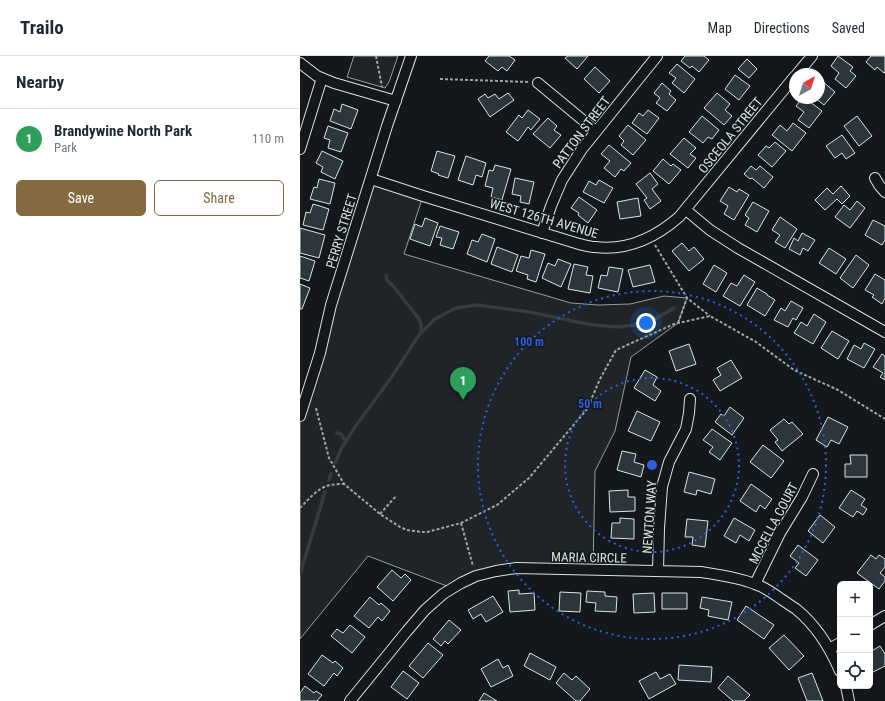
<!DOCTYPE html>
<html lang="en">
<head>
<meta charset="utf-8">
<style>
  :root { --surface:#fff; --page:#f2f2f3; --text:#1f2937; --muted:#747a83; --line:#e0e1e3; --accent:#846941 }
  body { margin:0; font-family:"Roboto Condensed",sans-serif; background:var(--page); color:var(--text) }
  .controls { position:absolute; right:12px; bottom:12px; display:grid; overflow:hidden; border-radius:6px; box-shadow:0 4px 16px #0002 }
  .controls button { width:36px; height:36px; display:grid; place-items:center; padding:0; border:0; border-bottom:1px solid var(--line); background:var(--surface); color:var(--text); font:20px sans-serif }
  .compass { position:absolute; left:489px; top:12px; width:36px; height:36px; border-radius:50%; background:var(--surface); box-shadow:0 4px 16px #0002; rotate:39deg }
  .you { position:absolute; left:346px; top:267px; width:14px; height:14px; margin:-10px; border:3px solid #fff; border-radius:50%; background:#1a73e8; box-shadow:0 0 0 6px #1a73e833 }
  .badge { display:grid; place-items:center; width:26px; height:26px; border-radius:50%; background:var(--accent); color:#fff; font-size:13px; font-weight:700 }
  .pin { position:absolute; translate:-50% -33px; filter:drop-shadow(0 1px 2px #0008) }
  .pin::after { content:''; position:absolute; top:21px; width:14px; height:12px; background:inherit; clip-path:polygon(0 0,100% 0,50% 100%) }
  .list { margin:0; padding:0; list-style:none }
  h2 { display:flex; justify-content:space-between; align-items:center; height:52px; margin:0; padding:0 16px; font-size:17px }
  h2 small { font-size:13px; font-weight:400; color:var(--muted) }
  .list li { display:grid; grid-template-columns:26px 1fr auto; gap:12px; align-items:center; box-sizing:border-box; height:60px; padding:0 16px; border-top:1px solid var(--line) }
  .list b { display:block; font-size:15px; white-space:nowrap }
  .list p { margin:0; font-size:13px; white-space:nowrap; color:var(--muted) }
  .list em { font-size:13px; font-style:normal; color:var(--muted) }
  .actions { display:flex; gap:8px; padding:12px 16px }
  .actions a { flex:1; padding:9px 0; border:1px solid var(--accent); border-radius:6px; text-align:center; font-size:14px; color:var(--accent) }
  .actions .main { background:var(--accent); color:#fff }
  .icon { flex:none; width:22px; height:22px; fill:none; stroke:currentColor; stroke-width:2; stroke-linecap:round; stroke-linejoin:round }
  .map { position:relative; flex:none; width:585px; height:645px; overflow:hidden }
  header { display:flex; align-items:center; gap:24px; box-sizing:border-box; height:56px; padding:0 20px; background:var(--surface); border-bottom:1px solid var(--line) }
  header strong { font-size:19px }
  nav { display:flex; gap:22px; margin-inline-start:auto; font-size:14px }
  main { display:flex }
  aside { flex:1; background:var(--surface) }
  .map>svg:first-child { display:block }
  .green { fill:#202428; stroke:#939e99 }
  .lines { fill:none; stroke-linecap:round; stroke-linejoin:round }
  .stream { stroke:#363b3e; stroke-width:3.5 }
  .building { fill:#2c363c; stroke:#d8e6dc }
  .street-casing { stroke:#d8e6dc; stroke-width:12 }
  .path { stroke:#9da8a2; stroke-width:2; stroke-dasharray:3 2; stroke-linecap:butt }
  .street { stroke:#14181c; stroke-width:10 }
  .ring { fill:none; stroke:#305dd8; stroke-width:2; stroke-dasharray:2 4 }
  .labels { text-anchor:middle; stroke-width:3; stroke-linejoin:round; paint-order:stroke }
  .street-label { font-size:13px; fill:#d8e6dc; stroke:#14181c }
  .centre { fill:#305dd8; stroke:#14181c; stroke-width:2 }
  .ring-label { font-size:12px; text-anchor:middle; font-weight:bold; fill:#305dd8; stroke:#14181c; stroke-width:3; stroke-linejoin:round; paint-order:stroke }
</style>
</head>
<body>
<header>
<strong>Trailo</strong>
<nav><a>Map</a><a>Directions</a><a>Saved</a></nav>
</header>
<main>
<aside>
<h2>Nearby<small></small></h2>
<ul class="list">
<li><span class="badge" style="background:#2e9e5b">1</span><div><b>Brandywine North Park</b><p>Park</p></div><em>110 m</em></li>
</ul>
<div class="actions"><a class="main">Save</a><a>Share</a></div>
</aside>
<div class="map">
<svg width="585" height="645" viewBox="0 0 585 645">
  <rect width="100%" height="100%" fill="#14181c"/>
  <path class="green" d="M54,0H98L89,26L85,32L47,21Z
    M71,123L123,140L104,198L271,247L298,249L330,248L364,240L387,242L378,267L331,301L315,375L295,415L293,514L216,512L152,532L68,500L0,583V360Z"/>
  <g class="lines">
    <path class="stream" d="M86,219L87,224L94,231L119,263L121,268V277
      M37,377L41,378L46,386
      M35,407L41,393L55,371L91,322L119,279L135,263L156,252L177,249L229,256L293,269L319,271L341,268L357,262L374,252
      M29,424L31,418
      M0,518L25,436"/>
  </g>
  <path class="building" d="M189,0H209L215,4L207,15L202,11L198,15L185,5Z
    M268,0H288L277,13L265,2Z
    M385,0H404L409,4L399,16L392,10L390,12L381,5Z
    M538,0L553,11L550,15L556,20L546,32L535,23L539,17L531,10Z
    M571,0H585V16L584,17L577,11L575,14L566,6Z
    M447,3L457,13L449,22L438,13Z
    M377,8L395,23L384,37L372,27L376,22L369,17Z
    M295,11L310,25L299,37L284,23Z
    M435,19L450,30L439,44L425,33Z
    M522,25L535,36L524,49L515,42H519V28Z
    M362,27L371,35L369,38L376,44L367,55L356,47L360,42L354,37Z
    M208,37L214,44L190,61L178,43L185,38L188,42L195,38L199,43Z
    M417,37L430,48L425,54L432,60L424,69L404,52Z
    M502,42H505L522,55L509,72L498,64L504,56L496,50Z
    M42,48L58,54L51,73L30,65L34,53L40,56Z
    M228,54L240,63L231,74L228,71L218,85L206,76L219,59L222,62Z
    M348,54L359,62L347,78L332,67L339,57L343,60Z
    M402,60L419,74L412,83L408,81L403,87L389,76Z
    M557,60L572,80L559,90L544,70Z
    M248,62L257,70L254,74L261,79L250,92L233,78Z
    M493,67L506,77L492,95L472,79L480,69L487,75Z
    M328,69L346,84L333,99L321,89L324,85L319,80Z
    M28,70L48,77L41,96L28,92L30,84L24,82Z
    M542,79L555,97L546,103L542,97L535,102L526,90Z
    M384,82L396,92L390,98L396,102L388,112L370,98Z
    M475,86L486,95L472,111L458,99L466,90L469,92Z
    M309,89L331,107L324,115L321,113L315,121L304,112L310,105L301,98Z
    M22,95L43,105L35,123L21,116L23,111L16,107Z
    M137,95L155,100L148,122L138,119L139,118L131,115Z
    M166,100L186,107L182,121L176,119L173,129L158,124Z
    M363,103L371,110L373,108L381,114L369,128L353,115Z
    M195,109L211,113L202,144L191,141L193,132L185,130L189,114L193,115Z
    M451,110L456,114L460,110L473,121L464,132L452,122L450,123L444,118Z
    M350,117L358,128L352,133L361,145L350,153L344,144L347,142L336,128Z
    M215,122L234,126L229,148L220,146L221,140L212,138Z
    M19,123L35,127L30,148L10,143L14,131L17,132Z
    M299,124L313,132L304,147L283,136L289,125L296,129Z
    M541,130L550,140L542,148L537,143L525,154L515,144L527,132L533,138Z
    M429,131L437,136L439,133L449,139L434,164L424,158L428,150L420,145Z
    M279,141L297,154L288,167L278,159L279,157L271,152Z
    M338,142L341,160L320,163L317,146Z
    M557,145L565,152L550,172L535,161L544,149L550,154Z
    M453,146L469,155L457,176L445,169L449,162L445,159Z
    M13,148L29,153L23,174L3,169L6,156L10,157Z
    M480,161L497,173L485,192L475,186L480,179L472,174Z
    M125,162L138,167L130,190L110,183L115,168L122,171Z
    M573,164L585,170V184L582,189L565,179Z
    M140,170L159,176L153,193L140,189L142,182L136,181Z
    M0,172L25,179L19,202L0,197Z
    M502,177L515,184L508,195L503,192L500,199L489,193L494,182L498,185Z
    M182,178L195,183L187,206L167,198L172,184L178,186Z
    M382,187L389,195L394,191L404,203L389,215L372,195Z
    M197,191L218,199L212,216L191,208Z
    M529,192L546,203L536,218L519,207Z
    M231,194L245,198L236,226L227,223L228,219L216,215L221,200L229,202Z
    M556,199L569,209L553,232L540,222Z
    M0,200L15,205L9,225L0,222Z
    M258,203L271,208L261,231L242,222L248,207L255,210Z
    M274,208L288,211L286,219L293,220L290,237L268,233Z
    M350,209L355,226L333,231L328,214Z
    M414,209L427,217L416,236L403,228Z
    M309,211L323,213L318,236L298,232L301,219L307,220Z
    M575,218L585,224V242L582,248L572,241L574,239L565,234Z
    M444,219L455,226L440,250L423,240L431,227L437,230Z
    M0,228L10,232L2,253H0Z
    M457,232L467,238V239L475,244L465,260L447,249Z
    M491,245L503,252L496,264L493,262L488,271L474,264L481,252L485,255Z
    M514,258L526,266L513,288L494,277L501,266L507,270Z
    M532,275L549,285L538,303L521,292Z
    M564,287L575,293L564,312L547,303L554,289L561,293Z
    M389,288L396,308L376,315L369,295Z
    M582,298L585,300V324L580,321L583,317L573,311Z
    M431,304L442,322L420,335L413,324L421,319L417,312Z
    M345,314L357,321L353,329L361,335L355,345L334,332Z
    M430,351L444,362L432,379L415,366L421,358L424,360Z
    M337,355L360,366L351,385L328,375Z
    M528,361L548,371L539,388L531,384L527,391L516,384Z
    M484,363L489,368L492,366L503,378L482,395L475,386L478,384L470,374Z
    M412,373L432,387L420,404L409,396L413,391L403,384Z
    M463,389L484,405L471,422L450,406Z
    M322,395L336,398L334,406L344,409L341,421L317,414Z
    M550,399H567V421H545V408H551Z
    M389,416L415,423L411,438L397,434L396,439L384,436Z
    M451,428L472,443L465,453L460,449L456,456L440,445Z
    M328,434V441H335V455L310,456L309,435Z
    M551,434L565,443L561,449L567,453L563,459L557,455L553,461L539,452Z
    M520,459L535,471L523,487L508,475Z
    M320,462L334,463V483L311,482L312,467H320Z
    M434,462L455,474L449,485L440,479L436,487L424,480Z
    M387,463L408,465L405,491L392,489L393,481H385Z
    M498,489L518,504L506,520L495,512L499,507L490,500Z
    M571,499L576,503L579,499L585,503V511L580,517L585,521V525L579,533L557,517Z
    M92,514L101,522L105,518L111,524L93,545L77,531Z
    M219,534V538L234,537L235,554L210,556L208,535Z
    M287,535L305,536V540L317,541L316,556L295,555L296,547L286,546Z
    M260,536L281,537L280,556L259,555Z
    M354,537L355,556L334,557L333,538Z
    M362,537H387V553H362Z
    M193,540L203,556L186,566L181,558L173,563L168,554Z
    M70,541L79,549L81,547L90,555L82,565L78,561L69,572L54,560Z
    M402,541L432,546L428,564L408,560L409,554L400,552Z
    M446,550L474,569L464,583L437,564Z
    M149,564L161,574L148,588L145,585L141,590L133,583Z
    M50,569L65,581L52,597L31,580L37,573L43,577Z
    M484,579L504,600L489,614L469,592Z
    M128,587L143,599L123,622L109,610Z
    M580,590L585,598V610L571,617L570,615V596Z
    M230,597L256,611L250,624L224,610Z
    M22,599L33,607L35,605L43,612L37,620L34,617L24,630L8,618Z
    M198,603L203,612L208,609L213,620L191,631L181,613Z
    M379,609L412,611L411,626L378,624Z
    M103,615L119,627L107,643L91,631Z
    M356,616L360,623L370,618L376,628L349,643L339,625Z
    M264,617L272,624L276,620L290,633L280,645H276L256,627Z
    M512,617L523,645H507L498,622Z
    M428,620L450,639L444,645H433L418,632Z
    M5,630L14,637L16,635L22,639L17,645H0V637Z
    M184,637L197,645H179Z"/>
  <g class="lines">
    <defs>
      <path id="street" d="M0,7L17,20L34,27L96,45
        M497,18L512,0
        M238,27L296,75
        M0,93L22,22
        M575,122L579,129L585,136
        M71,123L123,140L279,188C284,189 290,191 295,191C327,195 356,181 379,161L495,20
        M386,154L410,174L438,192L585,276
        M242,177L251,150L262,124L282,93L357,0
        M0,360L20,297L31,249L87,70L111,0
        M358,515L359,472L362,431L369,406L386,373L389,357L390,343
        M455,528L480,477L502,441L513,418
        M570,569L585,560
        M529,593L540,587
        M546,630L549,645
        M50,645L107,575L125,554L143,538L161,527L176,520L196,515L216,512L401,516C420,519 437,521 455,528C464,531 473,537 481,543C486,546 491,550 496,553C516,569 530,592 540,615"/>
    </defs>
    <use href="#street" class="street-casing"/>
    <path class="path" d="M76,0L82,31
      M140,23L229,26
      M355,189L387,242L410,260
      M378,267L387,242
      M16,352L29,402L44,428L80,458L100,471L107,474L122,476H127L161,467L197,449L229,422L287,353L300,323L316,294L374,268L410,260L456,286L494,314L538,334L585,363
      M0,452C9,443 18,431 31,429C35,428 40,428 44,428
      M80,458L96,440
      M161,467L173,510"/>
    <use href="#street" class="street"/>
  </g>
  <g class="ring">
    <circle cx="352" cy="409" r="87"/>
    <circle cx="352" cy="409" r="174"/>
  </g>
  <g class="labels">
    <g class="street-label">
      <text transform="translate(281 76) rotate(-53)" y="5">PATTON STREET</text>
      <text transform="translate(430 79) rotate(-51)" y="5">OSCEOLA STREET</text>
      <text transform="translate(244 162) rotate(16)" y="5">WEST 126TH AVENUE</text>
      <text transform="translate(41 175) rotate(-73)" y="5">PERRY STREET</text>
      <text transform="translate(349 461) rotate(-86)" y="5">NEWTON WAY</text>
      <text transform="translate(473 467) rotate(-62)" y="5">MCCELLA COURT</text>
      <text transform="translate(289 501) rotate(1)" y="5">MARIA CIRCLE</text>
    </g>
  </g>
  <circle cx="352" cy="409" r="6" class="centre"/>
  <g class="ring-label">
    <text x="229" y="290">100 m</text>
    <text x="290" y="352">50 m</text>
  </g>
</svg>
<div class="controls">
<button>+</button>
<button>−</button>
<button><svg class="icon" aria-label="locate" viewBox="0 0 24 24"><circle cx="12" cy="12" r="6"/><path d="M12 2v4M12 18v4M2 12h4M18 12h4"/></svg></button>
</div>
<svg class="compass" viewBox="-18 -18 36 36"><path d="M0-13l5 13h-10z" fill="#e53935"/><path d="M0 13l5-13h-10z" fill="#747a83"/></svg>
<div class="you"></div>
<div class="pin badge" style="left:163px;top:344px;background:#2e9e5b">1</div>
</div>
</main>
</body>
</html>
